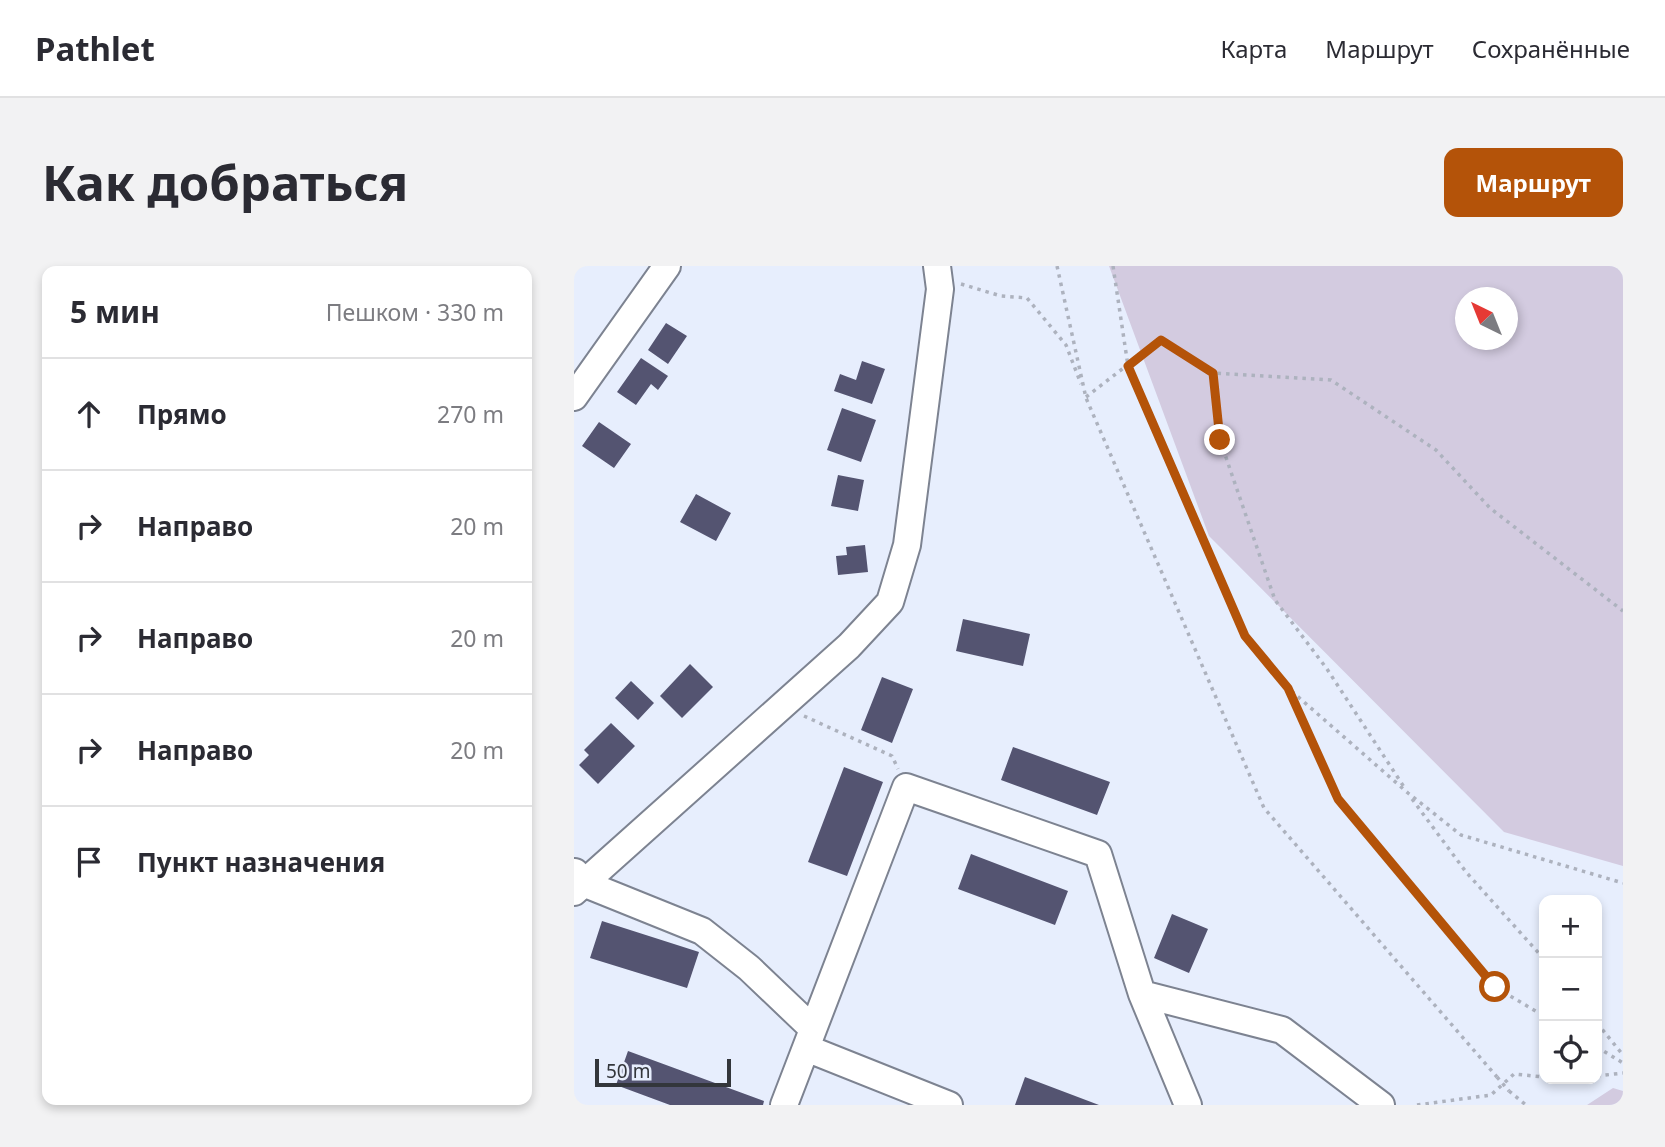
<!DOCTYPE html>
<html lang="ru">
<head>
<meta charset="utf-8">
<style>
  :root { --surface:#fff; --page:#f2f2f3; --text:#2b2b33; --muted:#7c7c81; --line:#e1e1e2; --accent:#b45309 }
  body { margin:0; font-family:"Noto Sans",sans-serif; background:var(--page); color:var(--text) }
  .controls { position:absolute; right:21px; bottom:21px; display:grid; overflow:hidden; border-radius:14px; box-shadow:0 4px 10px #0003 }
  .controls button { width:63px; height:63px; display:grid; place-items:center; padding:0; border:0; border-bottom:2px solid var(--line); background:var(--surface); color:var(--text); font:35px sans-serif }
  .compass { position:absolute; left:881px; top:21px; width:63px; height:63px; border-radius:50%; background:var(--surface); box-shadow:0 4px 10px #0003; rotate:317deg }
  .scale { position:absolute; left:21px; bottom:18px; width:136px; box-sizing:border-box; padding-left:7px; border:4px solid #33363b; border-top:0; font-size:19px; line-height:24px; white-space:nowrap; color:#33363b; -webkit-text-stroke:5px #e7eefd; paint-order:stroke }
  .stop { position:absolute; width:21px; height:21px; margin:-16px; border:5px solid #b45309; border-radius:50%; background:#fff }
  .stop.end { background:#b45309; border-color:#fff; box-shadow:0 2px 7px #0008 }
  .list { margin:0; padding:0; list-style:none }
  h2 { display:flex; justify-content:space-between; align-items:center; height:91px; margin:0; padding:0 28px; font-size:30px }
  h2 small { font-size:23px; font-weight:400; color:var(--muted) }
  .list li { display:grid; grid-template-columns:46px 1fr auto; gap:21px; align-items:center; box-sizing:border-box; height:112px; padding:0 28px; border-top:2px solid var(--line) }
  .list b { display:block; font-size:26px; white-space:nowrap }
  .list em { font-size:23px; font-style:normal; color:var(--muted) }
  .icon { flex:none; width:38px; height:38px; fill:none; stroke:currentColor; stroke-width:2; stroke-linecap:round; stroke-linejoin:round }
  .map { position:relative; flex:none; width:1049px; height:839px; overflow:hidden; border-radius:14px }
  header { display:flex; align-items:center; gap:42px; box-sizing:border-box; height:98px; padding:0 35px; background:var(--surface); border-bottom:2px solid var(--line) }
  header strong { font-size:33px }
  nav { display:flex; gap:38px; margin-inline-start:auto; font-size:24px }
  .intro { display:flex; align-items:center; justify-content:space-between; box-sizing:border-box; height:168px; padding:0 42px }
  h1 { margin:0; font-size:49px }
  .button { padding:18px 32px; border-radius:14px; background:var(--accent); color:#fff; font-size:24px; font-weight:700 }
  main { display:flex; gap:42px; padding:0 42px }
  aside { flex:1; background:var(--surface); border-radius:14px; box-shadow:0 4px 10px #0003 }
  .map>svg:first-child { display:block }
  .green { fill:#d3cbe0; fill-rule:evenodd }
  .building { fill:#545471 }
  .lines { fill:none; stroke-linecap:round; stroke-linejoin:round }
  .minor-casing { stroke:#7d8391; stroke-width:30 }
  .path { stroke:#adb2be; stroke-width:3.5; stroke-dasharray:3.5 5; stroke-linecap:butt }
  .minor { stroke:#fff; stroke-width:26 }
  .path-bridge { stroke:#adb2be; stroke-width:3.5; stroke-dasharray:3.5 5; stroke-linecap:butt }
  .route { stroke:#b45309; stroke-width:9 }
</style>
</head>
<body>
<header>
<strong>Pathlet</strong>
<nav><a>Карта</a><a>Маршрут</a><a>Сохранённые</a></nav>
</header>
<div class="intro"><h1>Как добраться</h1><a class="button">Маршрут</a></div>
<main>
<aside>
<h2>5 мин<small>Пешком · 330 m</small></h2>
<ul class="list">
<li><svg class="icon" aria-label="ahead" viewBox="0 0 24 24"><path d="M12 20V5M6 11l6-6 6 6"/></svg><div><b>Прямо</b></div><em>270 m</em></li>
<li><svg class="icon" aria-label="right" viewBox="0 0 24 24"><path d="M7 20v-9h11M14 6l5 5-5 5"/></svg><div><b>Направо</b></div><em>20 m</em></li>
<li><svg class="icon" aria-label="right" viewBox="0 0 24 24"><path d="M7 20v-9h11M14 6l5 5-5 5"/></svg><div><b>Направо</b></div><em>20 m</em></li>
<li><svg class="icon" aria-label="right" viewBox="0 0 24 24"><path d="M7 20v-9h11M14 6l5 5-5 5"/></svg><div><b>Направо</b></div><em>20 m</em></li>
<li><svg class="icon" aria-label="arrive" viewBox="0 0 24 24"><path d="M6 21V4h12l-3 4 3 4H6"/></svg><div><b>Пункт назначения</b></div></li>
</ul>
</aside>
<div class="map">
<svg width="1049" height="839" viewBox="0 0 1049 839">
  <rect width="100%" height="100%" fill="#e7eefd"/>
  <path class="green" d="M535,0H1049V600L930,566L635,270ZM892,32H934V74H892Z
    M1039,822L1049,825V839H1013Z"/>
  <path class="building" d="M92,57L113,70L94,98L74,84Z
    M67,92L94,110L84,124L77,118L62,139L43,126Z
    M288,95L311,103L298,138L260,125L266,108L282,114Z
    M268,142L302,154L287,196L253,184Z
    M25,156L57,178L40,202L8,180Z
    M264,209L290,214L284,245L257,240Z
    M122,228L157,247L142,275L106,256Z
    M291,279L294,306L264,309L262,290L273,289L272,281Z
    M389,353L456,368L449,400L382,385Z
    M116,398L139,421L108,452L86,430Z
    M308,411L339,423L318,477L287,464Z
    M57,415L80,437L64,454L41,432Z
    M37,457L61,480L24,518L5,499L15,489L10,484Z
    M439,481L536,516L523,549L427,514Z
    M270,501L309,516L273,610L234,596Z
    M397,588L494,625L481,659L384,623Z
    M598,648L634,663L615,707L580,692Z
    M28,655L125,686L113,722L16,692Z
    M54,785L190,835L189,839H96L42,819Z
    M451,811L525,839H441Z"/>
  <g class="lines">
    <defs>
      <path id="minor" d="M0,131L93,0
        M1,606L9,617L128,665L175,702L238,762
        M0,626L275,380L316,336L333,279L366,23L363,0
        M232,782L375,839
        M210,839L332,521L524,588L568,728
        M614,839L568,728L708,764L807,839"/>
    </defs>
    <use href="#minor" class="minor-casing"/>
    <path class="path" d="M483,0L512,132L690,542L923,811
      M539,0L554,100L671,370L714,422L834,527L887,569L1049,617
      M387,18L427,30L453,32L492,79L507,118
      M639,107L646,174L701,334L753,403L830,521
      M512,131L587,73L639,107L757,114L862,184L916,242L1049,345
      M715,424L764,533L921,721L970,750
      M230,450L318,490L324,503
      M838,533L892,606L970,693
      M1023,757L1049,789
      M1023,781L1049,797
      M1023,810L1049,807
      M984,813H1007
      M935,825L952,839
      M843,839L917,829L940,808L970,811"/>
    <use href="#minor" class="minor"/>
    <path class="path-bridge" d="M923,811L935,825"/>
  </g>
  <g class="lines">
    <path class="route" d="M646,174L639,107L587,74L554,100L671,370L714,422L764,533L921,721"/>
  </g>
</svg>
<div class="controls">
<button>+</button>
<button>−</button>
<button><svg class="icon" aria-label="locate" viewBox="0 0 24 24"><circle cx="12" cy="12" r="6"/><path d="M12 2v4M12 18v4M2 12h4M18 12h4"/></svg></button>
</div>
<svg class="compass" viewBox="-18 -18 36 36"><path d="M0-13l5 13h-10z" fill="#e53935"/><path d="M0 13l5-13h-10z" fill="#7c7c81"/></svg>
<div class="scale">50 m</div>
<div class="stop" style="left:921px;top:721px"></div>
<div class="stop end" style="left:646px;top:174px"></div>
</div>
</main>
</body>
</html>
